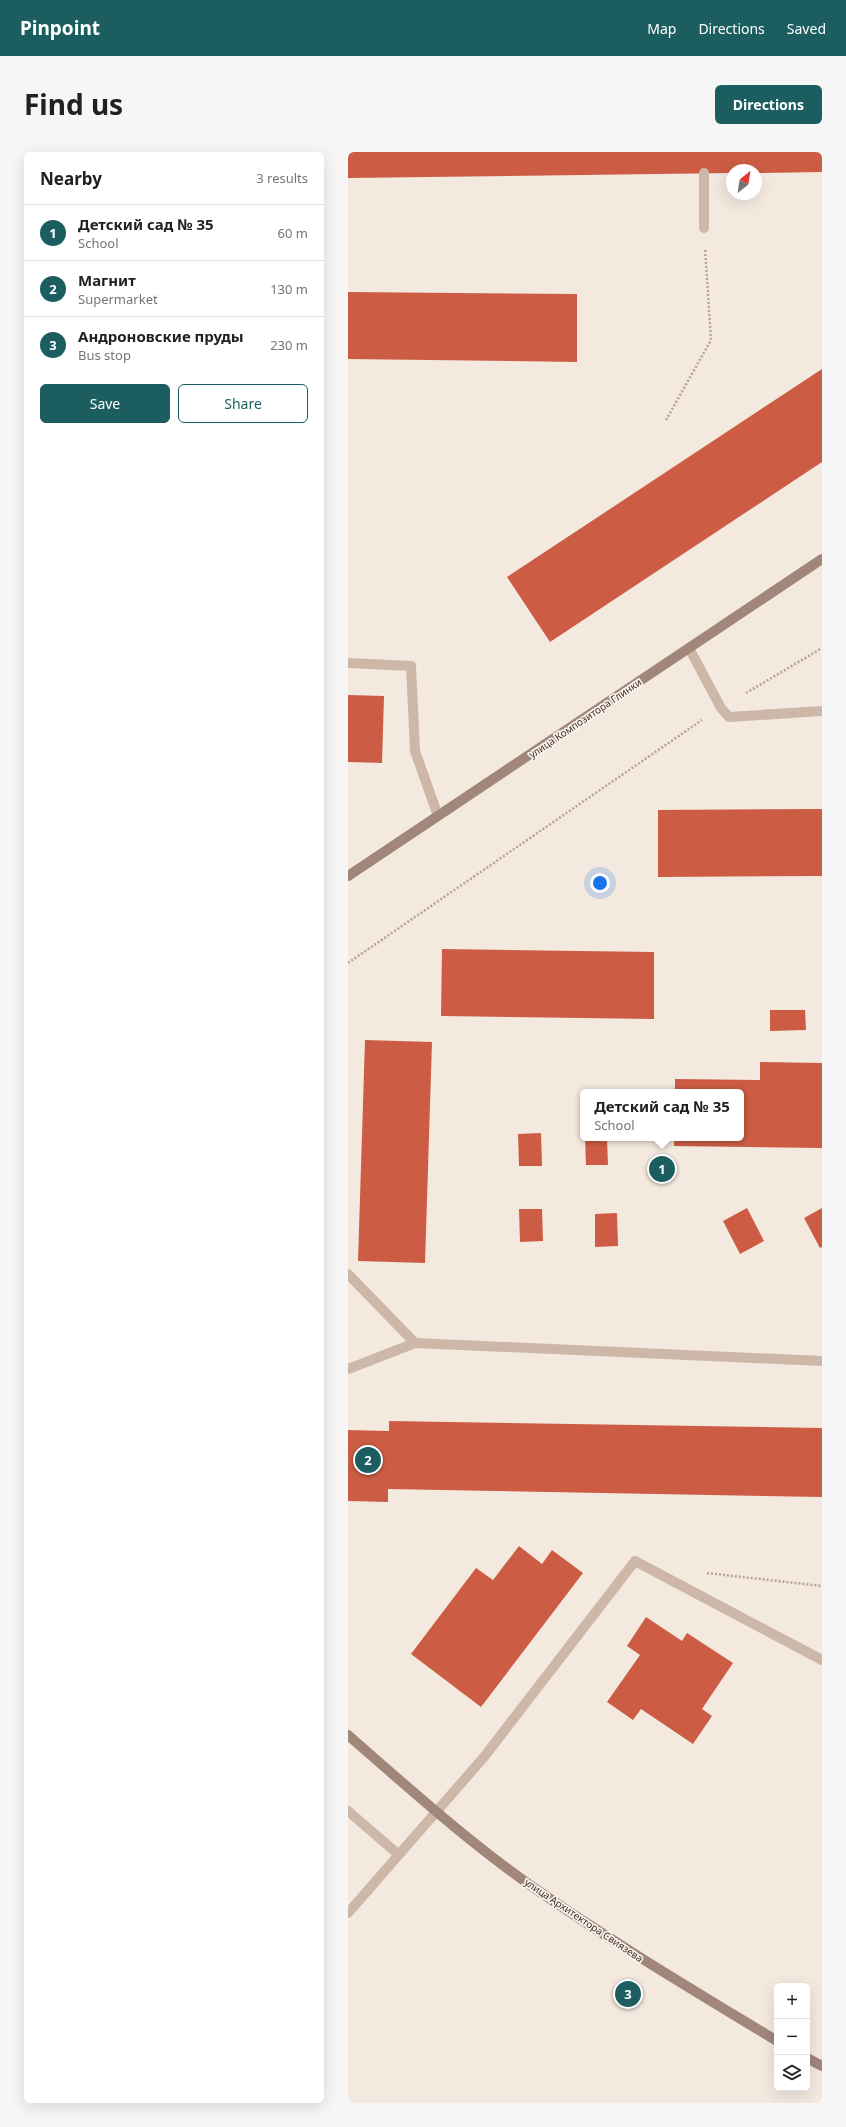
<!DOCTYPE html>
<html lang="en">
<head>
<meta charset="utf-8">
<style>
  :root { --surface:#fff; --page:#f6f6f6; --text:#202124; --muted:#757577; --line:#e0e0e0; --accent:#1c5e5f }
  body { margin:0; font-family:"Noto Sans",sans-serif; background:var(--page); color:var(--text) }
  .controls { position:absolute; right:12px; bottom:12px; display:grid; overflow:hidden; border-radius:6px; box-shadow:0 4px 16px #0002 }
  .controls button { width:36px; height:36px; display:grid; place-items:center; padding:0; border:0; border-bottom:1px solid var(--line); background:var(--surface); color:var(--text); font:20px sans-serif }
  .compass { position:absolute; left:378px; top:12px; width:36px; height:36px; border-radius:50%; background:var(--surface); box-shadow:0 4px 16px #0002; rotate:30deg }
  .you { position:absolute; left:252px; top:731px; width:14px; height:14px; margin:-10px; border:3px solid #fff; border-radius:50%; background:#1a73e8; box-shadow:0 0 0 6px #1a73e833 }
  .badge { display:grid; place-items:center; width:26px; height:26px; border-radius:50%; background:var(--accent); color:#fff; font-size:13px; font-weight:700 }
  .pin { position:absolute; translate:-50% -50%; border:2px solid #fff; box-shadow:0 1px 4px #0006 }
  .popup { position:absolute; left:232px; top:937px; width:164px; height:52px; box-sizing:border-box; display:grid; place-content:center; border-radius:6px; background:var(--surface); filter:drop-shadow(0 1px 3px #0005); font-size:13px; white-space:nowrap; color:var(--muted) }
  .popup b { font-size:15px; color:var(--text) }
  .popup::after { content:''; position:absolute; left:50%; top:100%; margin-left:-8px; border:8px solid transparent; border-top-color:var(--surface) }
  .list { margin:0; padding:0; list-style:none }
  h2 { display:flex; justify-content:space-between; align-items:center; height:52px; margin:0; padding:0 16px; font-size:17px }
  h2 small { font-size:13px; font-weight:400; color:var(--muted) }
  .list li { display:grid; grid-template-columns:26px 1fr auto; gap:12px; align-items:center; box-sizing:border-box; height:56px; padding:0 16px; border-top:1px solid var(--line) }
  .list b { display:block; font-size:15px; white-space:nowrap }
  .list p { margin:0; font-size:13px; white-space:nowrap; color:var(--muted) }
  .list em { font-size:13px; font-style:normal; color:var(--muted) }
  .actions { display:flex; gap:8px; padding:12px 16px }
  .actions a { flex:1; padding:9px 0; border:1px solid var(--accent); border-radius:6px; text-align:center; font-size:14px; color:var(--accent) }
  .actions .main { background:var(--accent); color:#fff }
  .icon { flex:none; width:22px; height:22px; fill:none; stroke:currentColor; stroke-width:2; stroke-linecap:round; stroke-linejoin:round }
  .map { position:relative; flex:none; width:474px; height:1951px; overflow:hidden; border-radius:6px }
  header { display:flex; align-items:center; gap:24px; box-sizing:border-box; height:56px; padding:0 20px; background:var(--accent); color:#fff }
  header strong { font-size:19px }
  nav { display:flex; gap:22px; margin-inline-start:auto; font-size:14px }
  .intro { display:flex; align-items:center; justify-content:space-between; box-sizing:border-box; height:96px; padding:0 24px }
  h1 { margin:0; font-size:28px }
  .button { padding:10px 18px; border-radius:6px; background:var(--accent); color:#fff; font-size:14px; font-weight:700 }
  main { display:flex; gap:24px; padding:0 24px }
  aside { flex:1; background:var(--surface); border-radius:6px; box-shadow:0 4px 16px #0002 }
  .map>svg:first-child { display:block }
  .building { fill:#cc5d44 }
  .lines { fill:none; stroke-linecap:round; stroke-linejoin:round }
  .path { stroke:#b9a193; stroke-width:2.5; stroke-dasharray:2 2; stroke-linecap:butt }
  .lane { stroke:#cdb7a9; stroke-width:10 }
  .secondary { stroke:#a1867a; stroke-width:10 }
  .labels { text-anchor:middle; stroke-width:3.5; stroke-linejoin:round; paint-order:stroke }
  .street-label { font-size:10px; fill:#3a2e29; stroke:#fbf3ec }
</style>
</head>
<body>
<header>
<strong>Pinpoint</strong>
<nav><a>Map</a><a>Directions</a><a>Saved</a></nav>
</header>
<div class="intro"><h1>Find us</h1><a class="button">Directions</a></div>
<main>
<aside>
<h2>Nearby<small>3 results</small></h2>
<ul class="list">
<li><span class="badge">1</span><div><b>Детский сад № 35</b><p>School</p></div><em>60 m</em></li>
<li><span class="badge">2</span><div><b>Магнит</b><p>Supermarket</p></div><em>130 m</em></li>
<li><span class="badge">3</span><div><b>Андроновские пруды</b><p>Bus stop</p></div><em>230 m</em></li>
</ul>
<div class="actions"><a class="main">Save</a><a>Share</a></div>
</aside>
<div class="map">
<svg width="474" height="1951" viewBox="0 0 474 1951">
  <rect width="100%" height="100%" fill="#f4e9df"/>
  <path class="building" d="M0,0H474V20L408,21V18H384V21L0,26Z
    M0,140L229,142V210L0,207Z
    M474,217V310L202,490L159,425Z
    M0,543L36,544L34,611L0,610Z
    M474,657V724L310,725V658Z
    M94,797L306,800V867L93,864Z
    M422,858H457L458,878L422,879Z
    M17,888L84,890L77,1111L10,1109Z
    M412,910L474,911V996L326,994V986H393V940H327V927L412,928Z
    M193,981L194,1014H171L170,982Z
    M237,986H259L260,1013H238Z
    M399,1056L416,1089L392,1102L375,1069Z
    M474,1056V1095L472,1096L456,1066Z
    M171,1057H194L195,1089L172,1090Z
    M269,1061L270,1094L247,1095V1062Z
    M41,1269L474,1276V1345L40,1337V1350L0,1349V1278L41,1279Z
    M171,1394L194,1412L204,1398L235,1421L133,1555L63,1502L128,1416L145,1428Z
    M298,1465L334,1489L339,1481L385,1511L354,1557L364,1564L345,1592L293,1557L285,1568L259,1550L292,1503L279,1494Z"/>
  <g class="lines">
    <path class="path" d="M318,268L363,188L357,96
      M398,541L474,496
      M0,811L354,568
      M359,1421L474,1434"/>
    <path class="lane" d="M356,21V76
      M341,496L373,556L381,565L474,559
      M0,511L63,514L67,599L90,664
      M0,1122L67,1191L474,1209
      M0,1217L67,1191
      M0,1659L51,1703
      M0,1761L136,1605L287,1409L474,1508"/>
    <path class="secondary" d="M0,724L474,407
      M0,1583C63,1638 126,1695 195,1742C271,1794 350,1841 429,1889
      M459,1906L474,1914"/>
  </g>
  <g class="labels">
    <g class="street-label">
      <text transform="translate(237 566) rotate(-34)" y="4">улица Композитора Глинки</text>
      <text transform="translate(236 1768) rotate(34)" y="4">улица Архитектора Свиязева</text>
    </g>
  </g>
</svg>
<div class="controls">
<button>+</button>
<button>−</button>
<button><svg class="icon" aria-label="layers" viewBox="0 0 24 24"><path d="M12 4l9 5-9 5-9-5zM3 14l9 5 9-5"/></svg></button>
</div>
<svg class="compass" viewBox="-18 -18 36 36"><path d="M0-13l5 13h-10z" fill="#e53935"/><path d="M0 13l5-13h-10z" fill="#757577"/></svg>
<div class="you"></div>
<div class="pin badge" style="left:314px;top:1017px">1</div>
<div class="popup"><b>Детский сад № 35</b>School</div>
<div class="pin badge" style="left:20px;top:1308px">2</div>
<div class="pin badge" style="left:280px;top:1842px">3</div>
</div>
</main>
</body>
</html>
